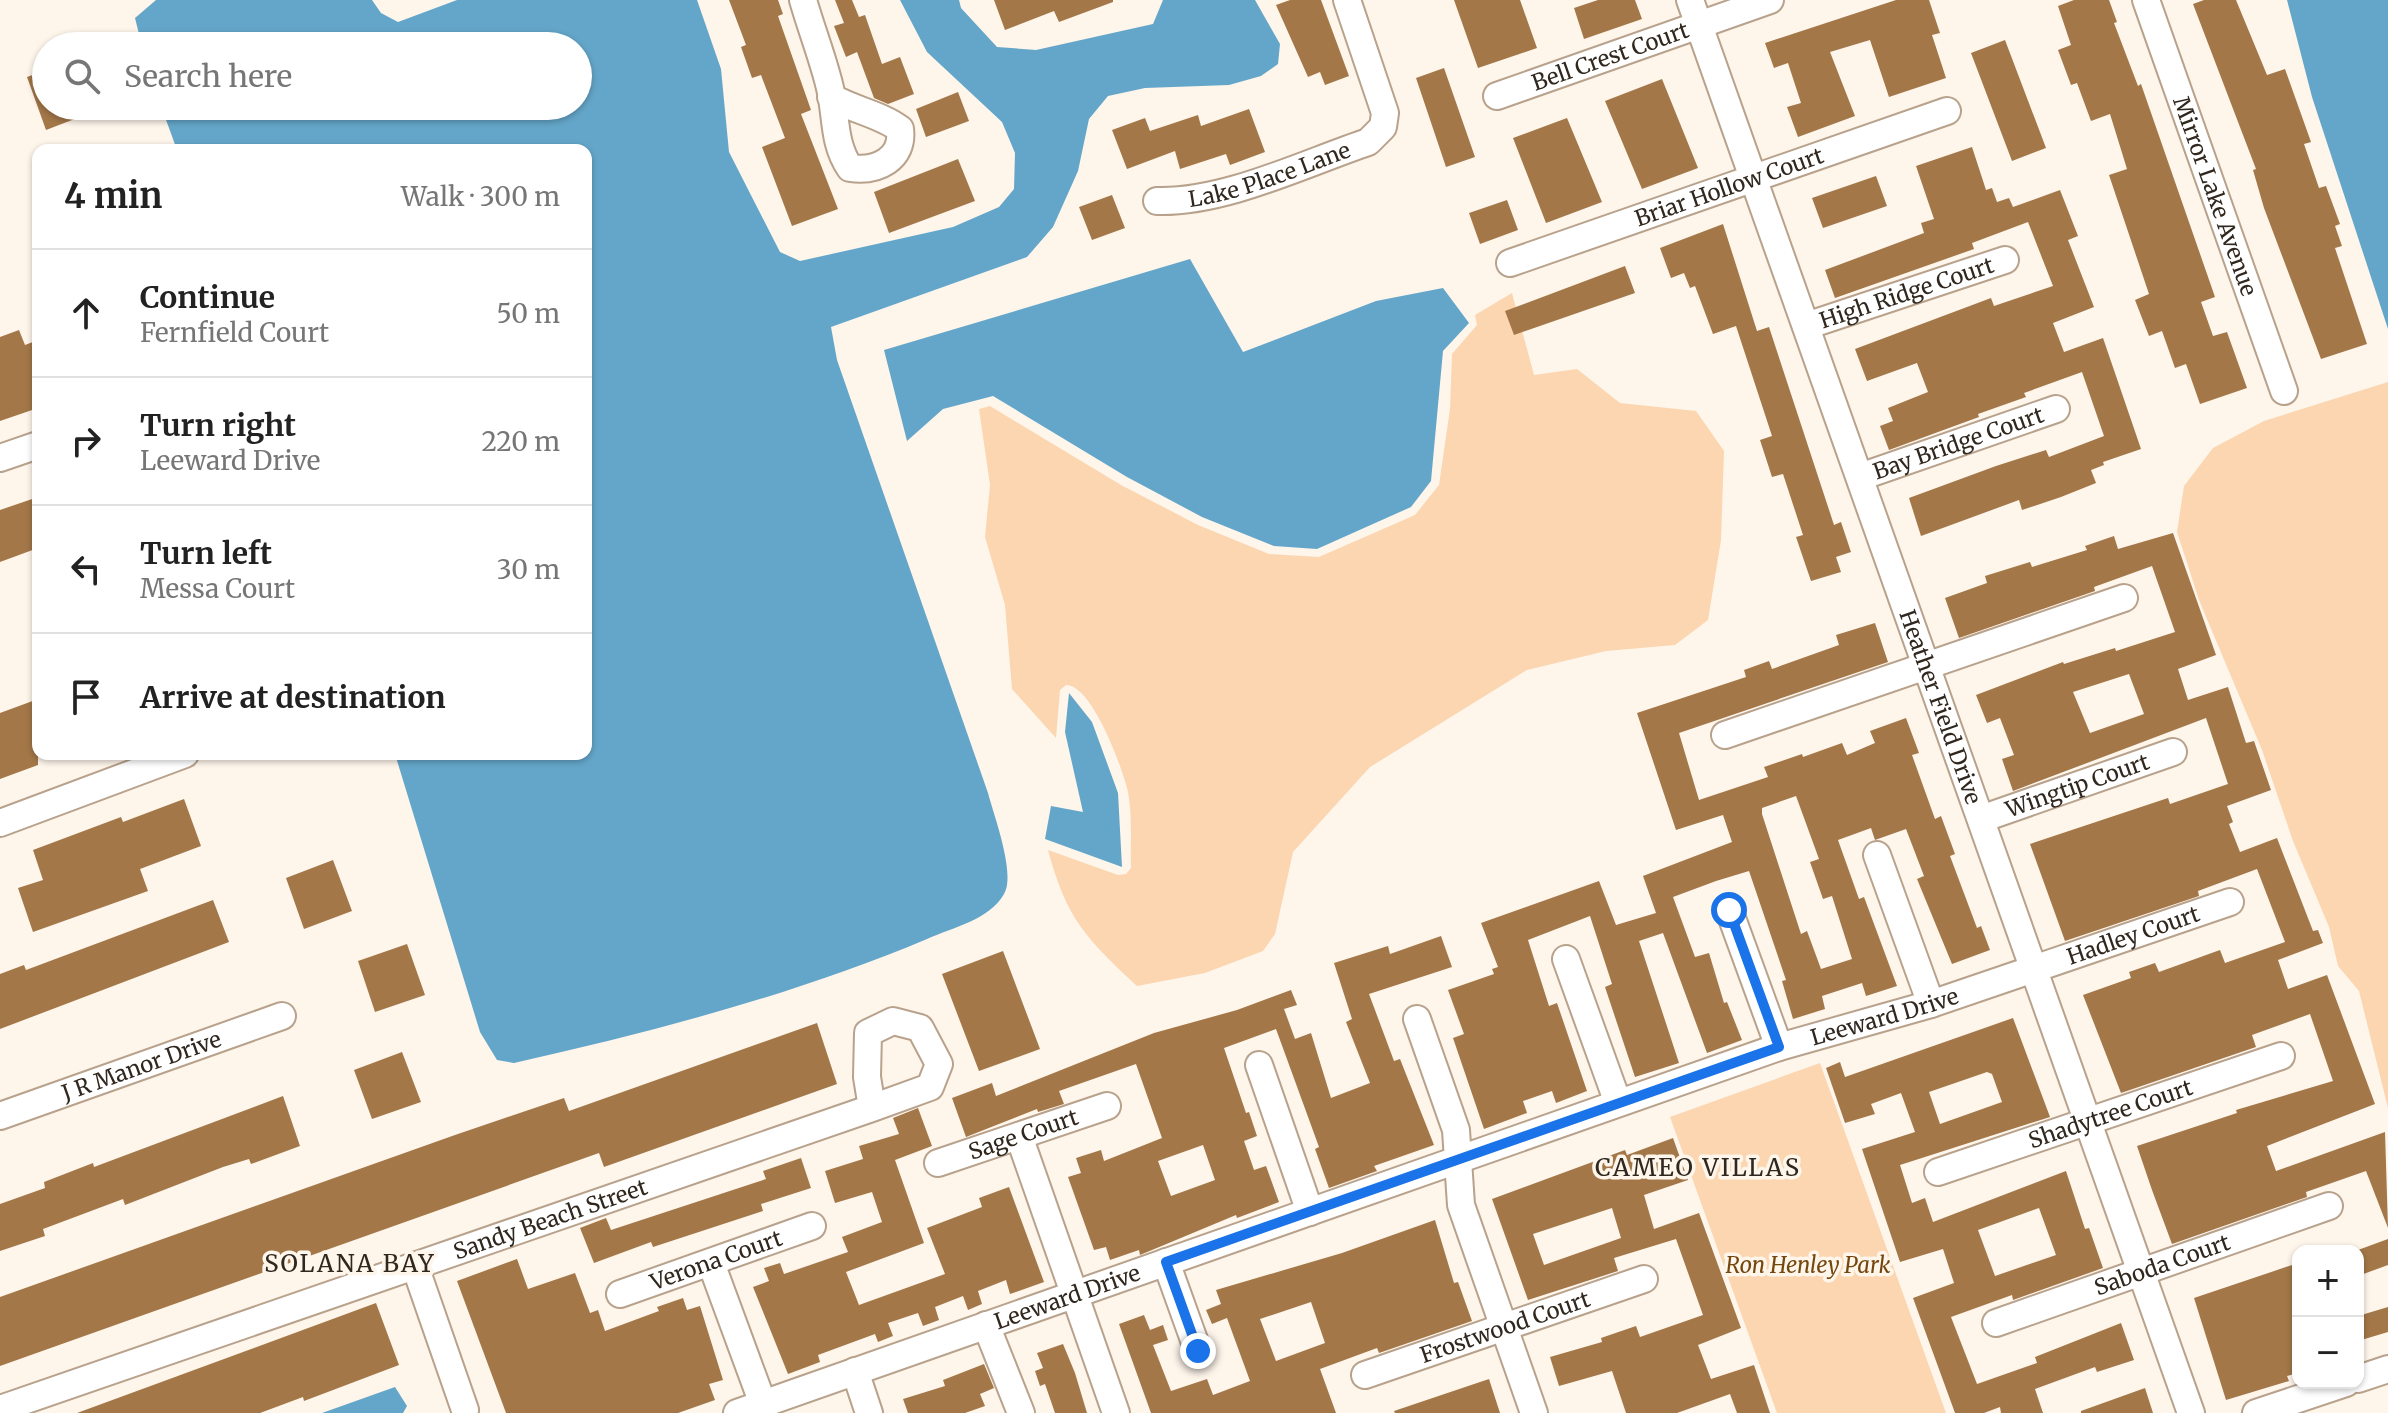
<!DOCTYPE html>
<html lang="en">
<head>
<meta charset="utf-8">
<style>
  :root { --surface:#fff; --page:#f6f6f6; --text:#222; --muted:#767676; --line:#e0e0e0 }
  body { margin:0; font-family:Merriweather,serif; background:var(--page); color:var(--text) }
  .controls { position:absolute; right:24px; bottom:24px; display:grid; overflow:hidden; border-radius:16px; box-shadow:0 2px 6px #0004 }
  .controls button { width:72px; height:72px; display:grid; place-items:center; padding:0; border:0; border-bottom:2px solid var(--line); background:var(--surface); color:var(--text); font:40px sans-serif }
  .stop { position:absolute; width:24px; height:24px; margin:-18px; border:6px solid #1a73e8; border-radius:50%; background:#fff }
  .stop.end { background:#1a73e8; border-color:#fff; box-shadow:0 2px 8px #0008 }
  .list { margin:0; padding:0; list-style:none }
  h2 { display:flex; justify-content:space-between; align-items:center; height:104px; margin:0; padding:0 32px; font-size:34px }
  h2 small { font-size:26px; font-weight:400; color:var(--muted) }
  .list li { display:grid; grid-template-columns:52px 1fr auto; gap:24px; align-items:center; box-sizing:border-box; height:128px; padding:0 32px; border-top:2px solid var(--line) }
  .list b { display:block; font-size:30px; white-space:nowrap }
  .list p { margin:0; font-size:26px; white-space:nowrap; color:var(--muted) }
  .list em { font-size:26px; font-style:normal; color:var(--muted) }
  .icon { flex:none; width:44px; height:44px; fill:none; stroke:currentColor; stroke-width:2; stroke-linecap:round; stroke-linejoin:round }
  .map { position:relative; flex:none; width:2388px; height:1413px; overflow:hidden }
  .search { position:absolute; background:var(--surface); box-shadow:0 2px 6px #0004; left:32px; top:32px; width:560px; height:88px; display:flex; align-items:center; gap:20px; box-sizing:border-box; padding:0 28px; border-radius:44px; color:var(--muted); font-size:30px }
  .panel { position:absolute; background:var(--surface); box-shadow:0 2px 6px #0004; left:32px; top:144px; width:560px; height:616px; border-radius:16px }
  .map>svg:first-child { display:block }
  .green { fill:#fbd6b1 }
  .water { fill:#64a6c9 }
  .building { fill:#a37748; fill-rule:evenodd }
  .lines { fill:none; stroke-linecap:round; stroke-linejoin:round }
  .minor-casing { stroke:#b8a28c; stroke-width:30 }
  .minor { stroke:#fff; stroke-width:26 }
  .route { stroke:#1a73e8; stroke-width:10 }
  .labels { text-anchor:middle; stroke-width:7; stroke-linejoin:round; paint-order:stroke }
  .street-label { font-size:22px; fill:#30271e; stroke:#fef5eb }
  .park-label { font-size:22px; font-style:italic; fill:#74470d; stroke:#fef5eb }
  .neighbourhood-label { font-size:24px; letter-spacing:2px; fill:#30271e; stroke:#fef5eb }
</style>
</head>
<body>
<div class="map">
<svg width="2388" height="1413" viewBox="0 0 2388 1413">
  <rect width="100%" height="100%" fill="#fef5eb"/>
  <path class="green" d="M1512,293L1534,375L1577,369L1620,403L1696,411L1724,451L1721,540L1708,620L1675,645L1606,651L1527,670L1370,767L1293,852L1275,934L1263,951L1205,973L1137,986C1086,938 1067,920 1048,850L1118,875L1126,874L1131,868C1130,843 1133,812 1127,788C1121,765 1092,685 1066,685L1060,690L1056,738L1012,689L1005,605L985,537L990,485L979,409L990,406L1121,485L1198,525L1269,554L1319,557L1415,515L1439,485L1450,409L1452,354L1477,325L1475,315Z
    M2388,382V1108L2359,991L2338,966L2329,927L2293,841L2262,750L2199,600L2177,532L2184,486L2213,448L2264,421Z
    M1820,1063L1946,1413H1777L1670,1117Z"/>
  <path class="water" d="M156,0H372L381,13L398,22L457,0H697L721,69L729,152L780,252L800,261L953,227L999,207L1014,189L1015,153L1002,122L927,52L900,0H959L961,8L997,47L1036,50L1153,24L1163,0H1255L1280,44L1278,64L1261,76L1229,85L1145,88L1108,96L1089,119L1078,171L1053,227L1027,257L831,327L837,360L988,793C994,816 1016,874 1004,894C989,920 954,927 927,939C794,995 655,1031 514,1063L497,1060L480,1032L395,754H586V150H177L161,106H578V46H142L135,18Z
    M2287,0H2388V329L2312,97Z
    M1190,259L1243,352L1376,301L1443,288L1469,323L1443,351L1431,481L1411,507L1317,549L1274,546L1202,517L1127,477L993,396L943,409L907,441L884,350Z
    M1069,693L1092,722L1118,793L1122,867L1045,839L1051,806L1083,812L1065,732Z
    M395,1387L407,1406L403,1413H322Z"/>
  <path class="building" d="M729,0H778L783,14L778,16L811,110L801,114L838,209L792,226L762,147L785,138L761,75L752,78L741,47L746,45Z
    M835,0H852L859,17L865,15L882,64L900,57L914,94L888,104L874,98L857,52L846,57L834,26L844,23Z
    M994,0H1113V2L1059,22L1054,11L1005,30Z
    M1290,0H1321L1349,76L1325,85L1320,72L1308,77L1276,5Z
    M1454,0H1520L1537,48L1478,68Z
    M1598,0H1635L1642,19L1584,39L1574,8Z
    M1896,0H1929L1940,33L1932,35L1946,78L1889,97L1870,40L1830,52L1855,116L1798,137L1787,107L1801,103L1788,63L1774,68L1765,43Z
    M2074,0H2109L2117,22L2114,23L2138,86L2141,84L2215,297L2201,302L2213,336L2227,332L2247,388L2200,404L2186,364L2175,368L2162,331L2149,336L2135,300L2149,294L2109,175L2127,169L2110,114L2091,121L2077,83L2071,85L2058,50L2071,45L2058,6Z
    M2204,0H2236L2267,75L2285,69L2311,142L2304,144L2319,188L2326,186L2340,224L2335,226L2342,246L2335,248L2367,344L2321,359L2264,208L2253,170L2256,169L2193,4Z
    M2005,40L2046,148L2012,161L1971,53Z
    M1444,68L1475,157L1446,167L1416,78Z
    M46,70V106L106,107L46,130L27,77Z
    M1662,79L1698,168L1642,189L1605,101Z
    M958,92L969,121L926,137L916,109Z
    M1249,109L1265,152L1230,165L1226,154L1180,169L1175,151L1127,169L1112,130L1145,118L1150,131L1198,115L1201,126Z
    M1567,118L1602,202L1546,223L1513,138Z
    M1972,147L1986,190L1992,188L1997,202L2009,198L2013,207L2060,190L2078,236L2068,240L2094,307L2053,323L2064,352L2103,338L2141,449L2103,462L2104,465L2091,470L2096,483L2061,497L2022,510L2019,500L1921,536L1909,498L1996,466L2046,450L2049,457L2104,436L2082,372L2024,393L2026,397L1978,414L1979,417L1889,450L1880,426L1893,421L1888,408L1928,392L1917,363L1867,381L1855,349L1991,298L1994,306L2053,286L2028,222L1972,243L1974,249L1835,298L1825,270L1924,233L1921,223L1934,219L1916,166Z
    M958,159L975,201L889,233L874,192Z
    M1876,176L1887,206L1823,228L1812,198Z
    M1112,195L1125,228L1092,240L1079,207Z
    M1507,200L1518,230L1480,244L1469,213Z
    M1723,224L1757,331L1769,327L1834,525L1841,522L1851,552L1836,557L1841,572L1811,581L1796,537L1803,535L1783,474L1772,477L1760,440L1772,436L1736,326L1713,334L1695,286L1690,288L1684,273L1671,278L1660,248Z
    M1625,266L1635,293L1514,335L1505,311Z
    M19,330L25,345L38,340V408L0,421V337Z
    M38,497V548L0,562V510Z
    M2173,533L2216,655L2178,669L2188,700L2228,687L2246,743L2254,741L2271,790L2227,806L2233,822L2229,824L2240,852L2277,838L2313,931L2318,930L2323,943L2278,960L2288,989L2327,975L2375,1104L2267,1146L2276,1171L2385,1132L2388,1228L2366,1171L2306,1192L2307,1197L2172,1244L2152,1190L2137,1146L2237,1113L2236,1110L2333,1081L2310,1014L2252,1035L2256,1047L2121,1093L2083,995L2131,978L2129,972L2155,963L2159,972L2220,950L2225,963L2285,942L2257,869L2198,891L2199,896L2065,941L2030,844L2168,798L2170,804L2228,784L2206,718L2013,791L2002,759L2014,755L2000,718L1987,723L1976,695L2063,662L2064,664L2115,648L2116,651L2175,632L2152,566L2094,587L2095,591L1959,638L1945,598L1987,583L1985,576L2030,562L2032,567L2087,550L2085,546L2114,536L2118,549ZM2129,674L2144,714L2090,733L2073,692Z
    M1875,623L1888,662L1679,733L1699,800L1768,777L1764,767L1802,754L1803,757L1842,743L1847,755L1875,743L1870,731L1906,718L1919,753L1912,755L1935,819L1941,816L1955,854L1950,856L1977,928L1981,926L1990,950L1952,964L1917,879L1924,876L1906,829L1875,840L1871,828L1838,840L1859,899L1864,897L1897,986L1866,996L1862,983L1822,996L1825,1009L1793,1019L1782,981L1786,980L1749,871L1716,881L1673,897L1695,957L1709,953L1724,1003L1727,1002L1742,1040L1707,1053L1663,933L1639,941L1679,1063L1635,1077L1605,987L1612,984L1590,916L1528,940L1549,1006L1557,1003L1587,1091L1556,1103L1552,1091L1523,1101L1527,1113L1484,1129L1453,1038L1464,1034L1448,990L1494,974L1492,969L1498,967L1481,923L1599,881L1616,925L1656,913L1643,876L1732,842L1723,815L1676,830L1637,713L1746,677L1744,670L1769,661L1772,669L1839,645L1836,635ZM1796,796L1819,859L1810,862L1823,899L1832,896L1852,959L1821,969L1807,931L1801,934L1762,814V808Z
    M38,699V765L0,779V713Z
    M184,799L201,846L140,869L148,891L33,932L18,888L43,880L33,850L121,817L123,822Z
    M333,860L352,911L304,929L286,878Z
    M213,900L229,942L0,1029V974L24,965L26,970Z
    M1441,936L1452,967L1369,994L1394,1061L1400,1059L1434,1145L1374,1166L1377,1171L1329,1188L1315,1149L1319,1147L1276,1029L1224,1048L1246,1113L1249,1112L1257,1136L1244,1141L1254,1170L1266,1166L1279,1202L1237,1218L1236,1215L1140,1255L1139,1250L1110,1260L1106,1247L1094,1250L1068,1177L1081,1173L1076,1158L1101,1150L1104,1161L1162,1138L1136,1064L1059,1091L1064,1104L1038,1112L1037,1109L966,1137L952,1098L992,1083L996,1096L1154,1033L1237,1010L1291,990L1297,1005L1284,1009L1295,1039L1311,1033L1331,1098L1370,1083L1346,1022L1352,1019L1334,963L1388,946L1390,954ZM1203,1145L1215,1180L1171,1196L1158,1161Z
    M407,944L425,995L375,1012L358,961Z
    M1003,951L1040,1049L979,1071L942,974Z
    M2013,1018L2050,1117L1900,1165L1912,1203L1925,1198L1933,1222L2066,1171L2085,1229L2089,1228L2103,1268L2013,1300L2012,1295L1951,1317L1977,1384L2037,1363L2035,1357L2121,1323L2134,1360L2097,1372L2095,1367L2035,1389L2043,1413H2001L2000,1407L1984,1413H1955L1913,1298L1954,1283L1943,1249L1900,1262L1862,1149L1915,1132L1901,1093L1871,1104L1875,1114L1845,1123L1826,1068L1840,1062L1845,1077ZM1987,1072L1992,1074L2002,1102L1940,1124L1929,1092ZM2039,1208L2056,1255L1995,1276L1978,1230Z
    M817,1023L837,1084L604,1167L599,1153L0,1366V1297L455,1135L564,1098L569,1111Z
    M402,1052L421,1102L372,1119L354,1070Z
    M283,1096L300,1146L251,1164L249,1159L223,1167L125,1205L123,1199L43,1229L45,1236L0,1251V1204L45,1188L44,1182L93,1163L94,1167Z
    M918,1108L932,1146L895,1160L924,1243L846,1272L859,1305L945,1274L927,1228L982,1207L979,1198L1009,1187L1044,1282L1010,1294L1006,1280L978,1291L982,1304L968,1310L963,1296L935,1307L939,1320L923,1326L918,1313L888,1323L893,1336L878,1342L875,1334L818,1355L820,1362L788,1374L753,1287L769,1281L764,1268L780,1263L784,1274L848,1252L842,1237L882,1222L872,1192L835,1203L825,1171L863,1159L859,1146L899,1134L893,1118Z
    M1673,1138L1688,1180L1644,1195L1654,1229L1699,1213L1741,1328L1698,1345L1711,1379L1754,1365L1770,1413H1737L1730,1394L1677,1413H1626L1612,1371L1559,1386L1550,1357L1602,1342L1601,1338L1636,1326L1640,1337L1703,1315L1676,1239L1614,1258L1618,1271L1528,1300L1492,1199L1625,1150L1627,1155ZM1612,1208L1621,1238L1544,1265L1533,1234Z
    M801,1158L811,1188L761,1204L763,1211L653,1247L651,1242L594,1263L580,1228L606,1218L611,1230L766,1179L763,1171Z
    M1435,1220L1454,1283L1458,1282L1472,1321L1379,1353L1377,1348L1320,1369L1336,1413H1151L1119,1324L1144,1315L1150,1330L1163,1325L1168,1340L1153,1345L1171,1391L1207,1379L1213,1395L1250,1381L1227,1318L1212,1324L1206,1310L1221,1304L1216,1290L1342,1253ZM1311,1302L1325,1343L1276,1361L1260,1319Z
    M2388,1239V1265L2358,1276V1250Z
    M517,1259L528,1289L575,1273L590,1313L598,1310L605,1331L659,1311L657,1307L683,1298L687,1310L700,1306L723,1380L709,1384L715,1400L678,1413H506L457,1281Z
    M2298,1263V1373L2287,1376L2289,1381L2226,1400L2194,1298Z
    M376,1303L399,1365L304,1401L303,1397L260,1413H77Z
    M2388,1307V1332L2358,1341V1316Z
    M1063,1344L1075,1373L1087,1413H1055L1045,1384L1040,1386L1035,1371L1043,1368L1037,1353Z
    M984,1364L994,1388L980,1394L985,1406L965,1413H908L903,1399L945,1386L943,1380Z
    M1489,1379L1500,1413H1395L1394,1411Z
    M2145,1388L2153,1413H2081V1411Z"/>
  <g class="lines">
    <defs>
      <g id="minor">
        <path d="M803,0C811,28 822,56 829,84C837,113 832,142 850,168C877,172 904,159 900,129C880,114 853,110 831,97"/>
        <path id="s1" d="M1690,0L2191,1413"/>
        <path id="s2" d="M2146,0L2284,391"/>
        <path id="s3" d="M1497,96L1770,0"/>
        <path id="s4" d="M1157,201C1224,203 1303,164 1368,142L1383,127L1385,113L1347,0"/>
        <path id="s5" d="M1510,263L1947,111"/>
        <path id="s6" d="M1806,326L2005,260"/>
        <path d="M0,458L38,445"/>
        <path id="s7" d="M1860,477L2056,409"/>
        <path d="M1725,735L2124,598"/>
        <path id="s8" d="M1981,819L2173,752"/>
        <path d="M0,823L185,754"/>
        <path d="M1877,855L1931,1004"/>
        <path d="M1729,910L1779,1047"/>
        <path d="M1566,959L1618,1103"/>
        <path d="M1417,1019L1456,1130L1461,1205L1534,1413"/>
        <path d="M1259,1065L1310,1212"/>
        <path id="s9" d="M0,1116L282,1016"/>
        <path d="M1019,1136L1116,1413"/>
        <path id="s10" d="M938,1163L1107,1106"/>
        <path id="s11" d="M1938,1172L2281,1056"/>
        <path d="M1166,1262L1198,1351"/>
        <path d="M711,1263L763,1404"/>
        <path d="M415,1266L465,1410"/>
        <path id="s12" d="M620,1294L812,1226"/>
        <path id="s13" d="M1996,1323L2329,1206"/>
        <path d="M986,1325L1021,1413"/>
        <path d="M855,1371L869,1413"/>
        <path id="s14" d="M1365,1375L1644,1279"/>
        <path d="M2358,1379L2388,1369"/>
        <path id="s15" d="M0,1409L872,1108L930,1087L939,1064L920,1028L893,1021L868,1033L867,1077L872,1108"/>
        <path id="s16" d="M737,1413L1779,1047L1931,1004L2230,902"/>
        <path d="M2256,1413L2346,1383"/>
      </g>
    </defs>
    <use href="#minor" class="minor-casing"/>
    <use href="#minor" class="minor"/>
  </g>
  <g class="lines">
    <path class="route" d="M1198,1351L1166,1262L1779,1047L1729,910"/>
  </g>
  <g class="labels">
    <g class="street-label">
      <text dy="8" stroke="none"><textPath href="#s3" startOffset="120">Bell Crest Court</textPath></text>
      <text dy="8" stroke="none"><textPath href="#s4" startOffset="116">Lake Place Lane</textPath></text>
      <text dy="8" stroke="none"><textPath href="#s5" startOffset="232">Briar Hollow Court</textPath></text>
      <text dy="8" stroke="none"><textPath href="#s2" startOffset="208">Mirror Lake Avenue</textPath></text>
      <text dy="8" stroke="none"><textPath href="#s6" startOffset="106">High Ridge Court</textPath></text>
      <text dy="8" stroke="none"><textPath href="#s7" startOffset="104">Bay Bridge Court</textPath></text>
      <text dy="8" stroke="none"><textPath href="#s1" startOffset="750">Heather Field Drive</textPath></text>
      <text dy="8" stroke="none"><textPath href="#s8" startOffset="102">Wingtip Court</textPath></text>
      <text dy="8" stroke="none"><textPath href="#s16" startOffset="1476">Hadley Court</textPath></text>
      <text dy="8" stroke="none"><textPath href="#s16" startOffset="1214">Leeward Drive</textPath></text>
      <text dy="8" stroke="none"><textPath href="#s9" startOffset="150">J R Manor Drive</textPath></text>
      <text dy="8" stroke="none"><textPath href="#s11" startOffset="182">Shadytree Court</textPath></text>
      <text dy="8" stroke="none"><textPath href="#s10" startOffset="90">Sage Court</textPath></text>
      <text dy="8" stroke="none"><textPath href="#s15" startOffset="582">Sandy Beach Street</textPath></text>
      <text dy="8" stroke="none"><textPath href="#s12" startOffset="102">Verona Court</textPath></text>
      <text dy="8" stroke="none"><textPath href="#s13" startOffset="176">Saboda Court</textPath></text>
      <text dy="8" stroke="none"><textPath href="#s16" startOffset="350">Leeward Drive</textPath></text>
      <text dy="8" stroke="none"><textPath href="#s14" startOffset="148">Frostwood Court</textPath></text>
    </g>
    <g class="park-label">
      <text x="1808" y="1273">Ron Henley Park</text>
    </g>
    <g class="neighbourhood-label">
      <text x="1698" y="1176">CAMEO VILLAS</text>
      <text x="350" y="1272">SOLANA BAY</text>
    </g>
  </g>
</svg>
<div class="controls">
<button>+</button>
<button>−</button>
</div>
<div class="stop" style="left:1729px;top:910px"></div>
<div class="stop end" style="left:1198px;top:1351px"></div>
<div class="search"><svg class="icon" aria-label="search" viewBox="0 0 24 24"><circle cx="10" cy="10" r="6"/><path d="M15 15l6 6"/></svg>Search here</div>
<section class="panel">
<h2>4 min<small>Walk · 300 m</small></h2>
<ul class="list">
<li><svg class="icon" aria-label="ahead" viewBox="0 0 24 24"><path d="M12 20V5M6 11l6-6 6 6"/></svg><div><b>Continue</b><p>Fernfield Court</p></div><em>50 m</em></li>
<li><svg class="icon" aria-label="right" viewBox="0 0 24 24"><path d="M7 20v-9h11M14 6l5 5-5 5"/></svg><div><b>Turn right</b><p>Leeward Drive</p></div><em>220 m</em></li>
<li><svg class="icon" aria-label="left" viewBox="0 0 24 24"><path d="M17 20v-9H6M10 6l-5 5 5 5"/></svg><div><b>Turn left</b><p>Messa Court</p></div><em>30 m</em></li>
<li><svg class="icon" aria-label="arrive" viewBox="0 0 24 24"><path d="M6 21V4h12l-3 4 3 4H6"/></svg><div><b>Arrive at destination</b></div></li>
</ul>
</section>
</div>
</body>
</html>
